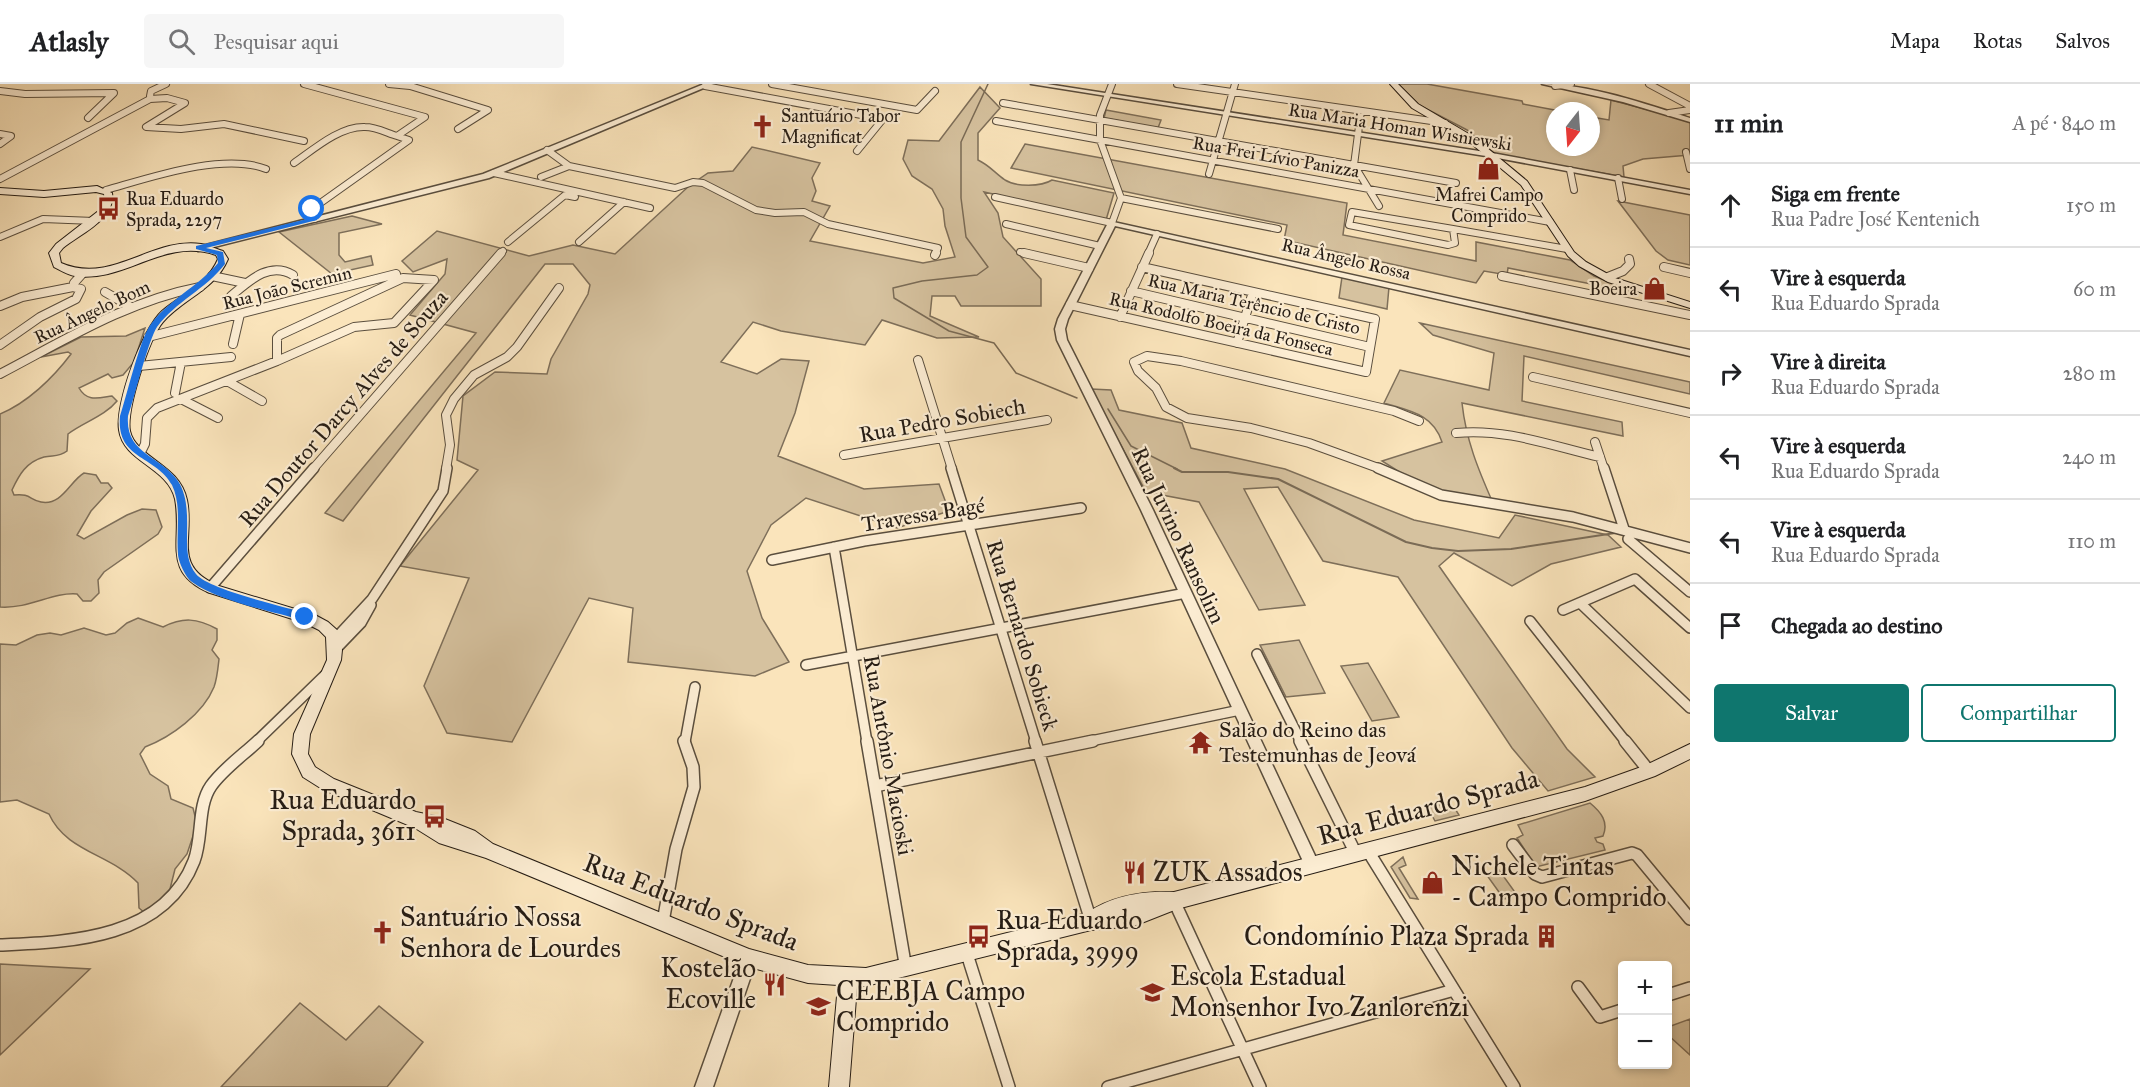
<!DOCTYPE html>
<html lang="pt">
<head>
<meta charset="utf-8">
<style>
  :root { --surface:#fff; --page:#f6f6f6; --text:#202124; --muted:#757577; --line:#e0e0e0; --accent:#0f766e }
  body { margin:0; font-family:"IM FELL Great Primer",serif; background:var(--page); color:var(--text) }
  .controls { position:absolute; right:18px; bottom:18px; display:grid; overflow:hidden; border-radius:6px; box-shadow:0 3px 9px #0003 }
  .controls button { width:54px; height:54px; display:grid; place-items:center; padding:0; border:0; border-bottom:2px solid var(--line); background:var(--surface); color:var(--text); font:30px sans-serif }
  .compass { position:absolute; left:1546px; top:18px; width:54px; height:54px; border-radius:50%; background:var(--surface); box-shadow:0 3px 9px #0003; rotate:197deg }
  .stop { position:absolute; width:18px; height:18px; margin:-14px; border:4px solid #1a73e8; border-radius:50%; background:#fff }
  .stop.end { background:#1a73e8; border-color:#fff; box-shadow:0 2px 6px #0008 }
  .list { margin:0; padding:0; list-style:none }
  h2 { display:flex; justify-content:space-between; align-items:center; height:78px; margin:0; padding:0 24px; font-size:26px }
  h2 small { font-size:20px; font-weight:400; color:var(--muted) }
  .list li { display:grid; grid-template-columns:39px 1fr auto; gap:18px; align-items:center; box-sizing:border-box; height:84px; padding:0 24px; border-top:2px solid var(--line) }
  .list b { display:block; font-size:22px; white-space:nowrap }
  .list p { margin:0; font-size:20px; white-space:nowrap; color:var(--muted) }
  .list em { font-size:20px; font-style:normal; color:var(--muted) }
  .actions { display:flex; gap:12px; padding:18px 24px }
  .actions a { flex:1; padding:14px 0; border:2px solid var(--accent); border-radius:6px; text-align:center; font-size:21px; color:var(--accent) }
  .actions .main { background:var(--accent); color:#fff }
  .icon { flex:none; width:33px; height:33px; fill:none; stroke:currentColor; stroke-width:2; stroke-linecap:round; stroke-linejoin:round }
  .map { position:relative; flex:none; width:1690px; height:1003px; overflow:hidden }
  header { display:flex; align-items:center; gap:36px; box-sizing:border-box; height:84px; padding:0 30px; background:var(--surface); border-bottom:2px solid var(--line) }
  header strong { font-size:28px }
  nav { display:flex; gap:33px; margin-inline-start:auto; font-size:21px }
  .search { width:420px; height:54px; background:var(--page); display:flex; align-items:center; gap:15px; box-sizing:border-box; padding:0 21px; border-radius:6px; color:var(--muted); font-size:22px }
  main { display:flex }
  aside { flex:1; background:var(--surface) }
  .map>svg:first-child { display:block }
  .green { fill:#d6c29f; stroke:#7e6f5a; stroke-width:1.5 }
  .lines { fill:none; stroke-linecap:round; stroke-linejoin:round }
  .stream-far1 { stroke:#7a6b56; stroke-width:1.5 }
  .stream { stroke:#7a6b56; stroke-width:2 }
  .minor-far3-casing { stroke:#5a4e3e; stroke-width:8 }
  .minor-far2-casing { stroke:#5a4e3e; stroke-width:10 }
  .minor-far1-casing { stroke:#5a4e3e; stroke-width:12 }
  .minor-casing { stroke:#5a4e3e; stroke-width:14 }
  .tertiary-casing { stroke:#5a4e3e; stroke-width:3 }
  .secondary-casing { stroke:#251c14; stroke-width:2 }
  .minor-far3 { stroke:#fcedd3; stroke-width:6 }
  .minor-far2 { stroke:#fcedd3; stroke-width:8 }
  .minor-far1 { stroke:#fcedd3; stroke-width:9 }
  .minor { stroke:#fcedd3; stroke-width:11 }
  .tertiary { fill:#fcedd3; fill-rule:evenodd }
  .secondary { fill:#fcedd3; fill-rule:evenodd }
  .route { fill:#1a73e8 }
  .labels { text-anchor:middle; stroke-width:4.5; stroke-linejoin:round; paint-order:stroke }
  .far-poi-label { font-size:18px; fill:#251c14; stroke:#fcedd3; text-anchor:start }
  .far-street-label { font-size:18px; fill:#251c14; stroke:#fcedd3 }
  .street-label { font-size:22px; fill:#251c14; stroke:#fcedd3 }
  .poi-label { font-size:22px; fill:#251c14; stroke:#fcedd3; text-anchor:start }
  .near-poi-label { font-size:27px; fill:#251c14; stroke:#fcedd3; text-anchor:start }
  .near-street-label { font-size:27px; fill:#251c14; stroke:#fcedd3 }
</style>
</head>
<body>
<header>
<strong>Atlasly</strong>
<div class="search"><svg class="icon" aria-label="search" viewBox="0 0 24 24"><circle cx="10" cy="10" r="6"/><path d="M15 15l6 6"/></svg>Pesquisar aqui</div>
<nav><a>Mapa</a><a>Rotas</a><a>Salvos</a></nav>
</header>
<main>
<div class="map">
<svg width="1690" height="1003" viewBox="0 0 1690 1003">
  <rect width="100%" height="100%" fill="#fae4bb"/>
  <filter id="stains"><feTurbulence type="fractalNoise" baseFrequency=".00333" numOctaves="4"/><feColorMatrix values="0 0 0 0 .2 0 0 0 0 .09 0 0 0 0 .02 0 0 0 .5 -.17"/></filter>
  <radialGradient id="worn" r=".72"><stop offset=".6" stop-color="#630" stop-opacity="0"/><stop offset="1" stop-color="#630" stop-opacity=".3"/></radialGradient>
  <path class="green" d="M1398,0H1427L1522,17L1523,20L1560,27H1555V63H1591V33L1609,36L1611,16L1690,37V71L1643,75L1623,82L1624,93L1495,70L1467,46L1419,21Z
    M980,3L1000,24L978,49V76C989,81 995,89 1005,96C1016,103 1041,103 1052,96L1114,109L1106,136L984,108L998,129L1003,153L1041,195V222H961L955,212H932L930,232L979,253L937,254L882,236L865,261L781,247L753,238L721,278L757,290L781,275L809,277L795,329L778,372L864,405L939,400L949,427L897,444L806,414L771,441L747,487L762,534L789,578L755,592L628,578L633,524L589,514L512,658L447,649L424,602L469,494L400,482L478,386L457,376L463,312L495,288L547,290L551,275L588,210L590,201L573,180H545L343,437L325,429L476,249L410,231L445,190L447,175L413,188L402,177L437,147L529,172L573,161L615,170L689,102L708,89L733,87L752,63L820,79L812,94L816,107L812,117L830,122L810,157L923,179L955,173L945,142L943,125L932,105L912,92L903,75L908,56L939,57Z
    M1106,26L1161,36L1158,44L1104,34Z
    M1025,60L1347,119L1343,151L1476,177V158L1570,176L1594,192L1638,209L1508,184L1507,191L1484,187L1476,199L1284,156L1287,141L1011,84Z
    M1618,117L1690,131V181L1668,176L1656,167Z
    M352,132L382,140L339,149V171L345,178L371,172L373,181L332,190L279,148Z
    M1342,193L1389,203L1387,225L1339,214Z
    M1420,239L1690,298V310L1524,272L1522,317L1622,338L1623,352L1462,319C1466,356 1478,385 1493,419L1425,404L1382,377L1442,358C1433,330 1410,327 1384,319L1400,286L1489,306L1494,269L1433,251Z
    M145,244L134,278L123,291L112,294L108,290L79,304C87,318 98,314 112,312L117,317C105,332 84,338 68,350L67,367C59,373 54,371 44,373C26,378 19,391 12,406L14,411C30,409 30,416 41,418C62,422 70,397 84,389L96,391L101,399H108L112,404L91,427L77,451L84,455L127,431L142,425L156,426L162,443L158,450L104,488L98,496L99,509L91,517H83L77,510C52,508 30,525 0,523V330C27,319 53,294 71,270L68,268L41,273L81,253L126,252Z
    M1091,305L1111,306L1119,326L1182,339L1191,364L1285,385L1414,436L1499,454L1515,431L1608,451L1621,463L1551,480L1512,502L1454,469L1439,482L1567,665L1595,693L1548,707L1512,664L1398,493L1323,477L1278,403L1244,405L1305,521L1259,526L1199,418L1146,408Z
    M138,534L163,543C183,533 197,534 217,545V556L212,566L219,575C218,584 217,595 214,603C203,630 171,653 145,663L140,670L150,690L168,702L171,715L193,724L197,740L187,770L175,785L170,805L146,830L139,824L138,799C111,770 66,768 49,730L17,716L0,718V560L16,561L37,551L50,549L61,551L84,544L106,551L115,549L127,539Z
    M1299,556L1325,609L1286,613L1260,561Z
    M1368,579L1399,633L1372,637L1341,582Z
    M1447,719L1454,723L1459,731L1435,737L1429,726L1431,723Z
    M1590,719C1601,728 1609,738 1603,752L1595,754L1597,758L1603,760L1605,766L1536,783L1517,754L1523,751L1518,741Z
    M1403,773L1406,781L1399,784L1418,815L1410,814L1391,783Z
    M1499,786L1517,811L1504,815L1486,790Z
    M0,880L90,885L0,971Z
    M300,919L346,956L379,922L423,958L387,1003H221Z
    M1690,935V971L1668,951V943Z"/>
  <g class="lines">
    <path class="stream-far1" d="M988,0L961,58V114L966,153L988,183L977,191L922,197L893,204L894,214L949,247L994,259L1016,289L1077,314
      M1108,325L1131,362L1177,385"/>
    <path class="stream" d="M1174,384L1182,388H1228L1278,395L1406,458L1432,464L1458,467L1511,465L1615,449"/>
    <defs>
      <path id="minor-far3" d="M304,0L425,33L397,52L409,56L312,125L315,135
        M389,0L410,2L488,26L458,45
        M772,0L917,26L935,7
        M1177,0L1445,39
        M1649,0L1690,22
        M705,2L883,35L857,67
        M1555,2L1571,0
        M0,7L25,10L114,9L88,34
        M150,12L151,7L166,0
        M150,15L167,14L185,19L146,43L181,45L224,40L304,57
        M1003,19L1456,99
        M1361,27L1354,81L1379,122
        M1669,29L1690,26
        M996,37L1550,138
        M0,50L11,52L0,60
        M547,66L569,82L675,104L693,98L703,99L756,126L775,129L804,128L828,140L938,164L935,170
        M1686,68L1690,85
        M294,79C314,65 340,42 365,43C376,43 387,49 397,52
        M1570,86L1574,106
        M494,89L650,124
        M1209,90L1235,0
        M541,93L569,82
        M1618,94L1622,115
        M0,95L150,15
        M106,106C149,94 223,68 266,85
        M995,113L1112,139L1121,114L1100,56V31L1112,0
        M1121,114L1278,145
        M1352,128L1453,145L1455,159L1448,161L1349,141Z
        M1006,140L1100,162
        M1453,145L1567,165
        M0,153L43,135L94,137
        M508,158L565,111L575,113
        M579,158L624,118
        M1020,168L1030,170
        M500,170L503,167
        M1148,170L1157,150"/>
      <path id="minor-far2" d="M1024,169L1089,184
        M935,171L936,169
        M1664,183L1690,189
        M212,192L245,199
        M1502,192L1690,231
        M1608,193L1623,187L1630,180L1629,175
        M403,194L434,196L394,239L354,243L277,277V254L280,251Z
        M74,199L82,190
        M1131,207L1370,263
        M105,208L131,223
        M231,212C249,197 269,177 293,191
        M1070,221L1366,288L1375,235L1142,183
        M0,222L22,213L73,203L81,205L76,215L40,233L0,261
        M1120,233L1149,169
        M148,253L396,190
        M1237,259L1253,208
        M233,260L240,230
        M918,276L952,385
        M139,282L231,273
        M0,290C65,256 127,217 200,203
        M1533,293L1690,329
        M227,297L262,317
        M175,309L181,278
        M181,315L218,334
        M1456,349C1506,344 1552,362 1600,373
        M1595,358L1604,385
        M140,370L145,360L147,334L157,324L277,277
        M844,371L1047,336
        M313,385L501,169
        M446,385L450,361L446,331L454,315L474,291L507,273L517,263L559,204
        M1381,385L1309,359L1251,344L1187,334L1166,323L1156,304L1138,287L1134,278L1147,272L1181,277L1394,327L1419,337"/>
      <path id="minor-far1" d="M951,384L1036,658
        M1378,384L1441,411L1573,433L1690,464
        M1604,384L1624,445
        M1628,455L1690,508
        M834,463L867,658
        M772,476L864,457L1081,424
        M210,504L314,384
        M1580,519L1690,624
        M1563,526L1635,495L1690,544
        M1530,537L1626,658
        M334,556L372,515L443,407L447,384
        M336,565L361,539L371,521
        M1257,570L1301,658
        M806,581L1186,509
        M256,658L325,591
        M685,658L695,603
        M1086,658L1240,626"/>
      <path id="minor" d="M867,657L906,885
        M1035,657L1091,837
        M1300,657L1356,770
        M1625,657L1649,687
        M875,702L1093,657
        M1513,761L1535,790L1542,793L1632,769L1637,771L1690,835
        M1368,767L1514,1003
        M1174,817L1260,1003
        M663,838L676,765L694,703L693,683L684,657
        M0,861C71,858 164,855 194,777C203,754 197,722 211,702C223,685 243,671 258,657
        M967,870L1009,1003
        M1578,903L1600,933L1622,926
        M1668,911L1690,904
        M1108,1003L1454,906"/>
      <path id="tertiary" d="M704,0H713L489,94L198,167L194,164L483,90Z
        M1031,0H1047L1492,69L1690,106V110L1492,73Z
        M1542,0C1588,0 1646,20 1690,34V38L1623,18Z
        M1109,137L1690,266V272L1115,142L1068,235L1065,245L1067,256L1153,426L1317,776L1319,781L1317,786L1312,788L1307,786L1141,426L1057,256L1055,245L1058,235Z
        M749,866L755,868L757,874L713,1003H695L741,874L743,868Z"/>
      <path id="secondary" d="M1390,0H1398L1418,20L1474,53L1527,97L1574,168L1586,178L1615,194L1690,218V224L1608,198L1579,182L1568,172L1521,101L1468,57L1412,24Z
        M97,102L112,109C116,135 80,150 63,164L59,169L61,179C112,201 151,153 201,160C209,161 216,165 223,167L228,175C215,206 184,214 163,238C149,254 126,327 130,347C136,374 180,380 187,416C195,454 171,482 219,502L315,531L328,538L337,546L342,566L341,576L310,650L308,670L315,683L334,695L416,728L440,733L475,747L493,760L749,865L808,881L866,884L1087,829C1113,811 1143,807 1174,808L1585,703L1644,682L1690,660V675L1655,692L1585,717L1177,825L1134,842L1091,846L866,902H857L849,1003H829L838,901L808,899L749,883L486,774L439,759L415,744L322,705L303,693L292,670L294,650L327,576L326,553L319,546L305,539L210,509C160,488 183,456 175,415C168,383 123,378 119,346C115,320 142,245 162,227C182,210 207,201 218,175L216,171C163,153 126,199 75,192C68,191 60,186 54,183L49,169L56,160L101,125L105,117L104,110L96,108L44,113L0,110V104L44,107Z"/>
    </defs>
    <use href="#minor-far3" class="minor-far3-casing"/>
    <use href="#minor-far2" class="minor-far2-casing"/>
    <use href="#minor-far1" class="minor-far1-casing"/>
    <use href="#minor" class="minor-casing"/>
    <use href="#tertiary" class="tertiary-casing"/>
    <use href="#secondary" class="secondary-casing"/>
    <use href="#minor-far3" class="minor-far3"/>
    <use href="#minor-far2" class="minor-far2"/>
    <use href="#minor-far1" class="minor-far1"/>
    <use href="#minor" class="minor"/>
    <use href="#tertiary" class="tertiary"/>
    <use href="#secondary" class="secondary"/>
  </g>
  <path class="route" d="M310,123L316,125L317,136L206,164L223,168L225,180C206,205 175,218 157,243C148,257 135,312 128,332C125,370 160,371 178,397C189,414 187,436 187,455C187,468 188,480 196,490C209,506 286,523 309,530V535L305,537C272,527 220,518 192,498C186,494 178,477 178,470C176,447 182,422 172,401C156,371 116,376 120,332C127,311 139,259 149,243C166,217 198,203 218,179L217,171L196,165V162L311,134Z"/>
  <defs>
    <symbol id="church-bare" viewBox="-9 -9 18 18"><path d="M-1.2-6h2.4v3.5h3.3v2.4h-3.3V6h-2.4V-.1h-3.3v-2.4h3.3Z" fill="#8f2418" stroke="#fcedd3" stroke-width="2.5" paint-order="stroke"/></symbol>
    <symbol id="shop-bare" viewBox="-9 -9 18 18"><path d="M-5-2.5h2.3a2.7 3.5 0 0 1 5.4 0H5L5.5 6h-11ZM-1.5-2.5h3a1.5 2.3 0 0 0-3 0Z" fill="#8f2418" stroke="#fcedd3" stroke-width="2.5" paint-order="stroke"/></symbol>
    <symbol id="bus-bare" viewBox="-9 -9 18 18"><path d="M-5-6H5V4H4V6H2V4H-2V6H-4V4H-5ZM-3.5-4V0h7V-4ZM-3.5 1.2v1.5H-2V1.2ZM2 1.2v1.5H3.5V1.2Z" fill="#8f2418" stroke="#fcedd3" stroke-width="2.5" paint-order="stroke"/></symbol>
    <symbol id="temple-bare" viewBox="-9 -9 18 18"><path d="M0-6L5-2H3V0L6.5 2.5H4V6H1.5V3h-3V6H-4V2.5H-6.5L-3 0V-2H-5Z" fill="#8f2418" stroke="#fcedd3" stroke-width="2.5" paint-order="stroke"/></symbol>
    <symbol id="restaurant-bare" viewBox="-9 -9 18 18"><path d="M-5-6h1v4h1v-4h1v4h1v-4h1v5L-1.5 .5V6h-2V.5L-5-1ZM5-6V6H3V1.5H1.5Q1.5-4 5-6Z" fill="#8f2418" stroke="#fcedd3" stroke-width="2.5" paint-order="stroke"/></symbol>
    <symbol id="building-bare" viewBox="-9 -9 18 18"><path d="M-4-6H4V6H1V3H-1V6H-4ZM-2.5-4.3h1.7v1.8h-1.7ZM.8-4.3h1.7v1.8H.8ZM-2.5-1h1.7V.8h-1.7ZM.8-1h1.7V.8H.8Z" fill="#8f2418" stroke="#fcedd3" stroke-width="2.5" paint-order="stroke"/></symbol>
    <symbol id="school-bare" viewBox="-9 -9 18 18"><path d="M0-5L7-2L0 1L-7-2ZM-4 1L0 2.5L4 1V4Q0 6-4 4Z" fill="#8f2418" stroke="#fcedd3" stroke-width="2.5" paint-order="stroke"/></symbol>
  </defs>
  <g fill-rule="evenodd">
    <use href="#church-bare" x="746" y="26" width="33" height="33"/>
    <use href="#shop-bare" x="1472" y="68" width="33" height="33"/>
    <use href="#bus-bare" x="92" y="108" width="33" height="33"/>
    <use href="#shop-bare" x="1638" y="188" width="33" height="33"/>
    <use href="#temple-bare" x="1184" y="642" width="33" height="33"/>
    <use href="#bus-bare" x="418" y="716" width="33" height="33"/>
    <use href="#restaurant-bare" x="1118" y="772" width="33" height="33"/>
    <use href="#shop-bare" x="1416" y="782" width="33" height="33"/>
    <use href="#church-bare" x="366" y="832" width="33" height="33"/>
    <use href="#bus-bare" x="962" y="836" width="33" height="33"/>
    <use href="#building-bare" x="1530" y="836" width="33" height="33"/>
    <use href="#restaurant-bare" x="758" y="884" width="33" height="33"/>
    <use href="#school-bare" x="1136" y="892" width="33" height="33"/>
    <use href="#school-bare" x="802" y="906" width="33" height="33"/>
  </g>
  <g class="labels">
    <g class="far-poi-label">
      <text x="781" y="38">Santuário Tabor<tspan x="781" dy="21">Magnificat</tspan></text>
      <text x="1489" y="117" text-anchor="middle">Mafrei Campo<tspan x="1489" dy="21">Comprido</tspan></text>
      <text x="126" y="121">Rua Eduardo<tspan x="126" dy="21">Sprada, 2297</tspan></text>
      <text x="1637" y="211" text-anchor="end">Boeira</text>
    </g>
    <g class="far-street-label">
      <text transform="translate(1400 43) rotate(9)" y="6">Rua Maria Homan Wisniewski</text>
      <text transform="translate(1276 73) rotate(10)" y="6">Rua Frei Lívio Panizza</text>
      <text transform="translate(1346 175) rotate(13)" y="6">Rua Ângelo Rossa</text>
      <text transform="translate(287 204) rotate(-14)" y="6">Rua João Scremin</text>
      <text transform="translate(1254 220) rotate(13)" y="6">Rua Maria Terêncio de Cristo</text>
      <text transform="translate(92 228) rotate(-25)" y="6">Rua Ângelo Bom</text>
      <text transform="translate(1221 240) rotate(13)" y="6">Rua Rodolfo Boeira da Fonseca</text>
    </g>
    <g class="street-label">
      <text transform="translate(343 324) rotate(-49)" y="8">Rua Doutor Darcy Alves de Souza</text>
      <text transform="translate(942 336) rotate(-10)" y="8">Rua Pedro Sobiech</text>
      <text transform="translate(923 430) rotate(-9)" y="8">Travessa Bagé</text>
      <text transform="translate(1179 451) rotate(65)" y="8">Rua Juvino Ransolim</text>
      <text transform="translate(1023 551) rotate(73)" y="8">Rua Bernardo Sobieck</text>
      <text transform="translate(889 671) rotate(80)" y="8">Rua Antônio Macioski</text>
    </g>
    <g class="poi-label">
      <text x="1219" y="653">Salão do Reino das<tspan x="1219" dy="25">Testemunhas de Jeová</tspan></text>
    </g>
    <g class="near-poi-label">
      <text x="416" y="725" text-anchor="end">Rua Eduardo<tspan x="416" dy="31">Sprada, 3611</tspan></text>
      <text x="1451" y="791">Nichele Tintas<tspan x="1451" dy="31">- Campo Comprido</tspan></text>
      <text x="1153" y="797">ZUK Assados</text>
      <text x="400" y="842">Santuário Nossa<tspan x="400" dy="31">Senhora de Lourdes</tspan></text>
      <text x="996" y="845">Rua Eduardo<tspan x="996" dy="31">Sprada, 3999</tspan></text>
      <text x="1529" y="861" text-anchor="end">Condomínio Plaza Sprada</text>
      <text x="756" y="893" text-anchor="end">Kostelão<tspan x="756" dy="31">Ecoville</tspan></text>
      <text x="1170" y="901">Escola Estadual<tspan x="1170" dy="31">Monsenhor Ivo Zanlorenzi</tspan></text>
      <text x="836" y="916">CEEBJA Campo<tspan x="836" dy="31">Comprido</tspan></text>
    </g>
    <g class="near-street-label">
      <text transform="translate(1428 723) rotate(-15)" y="9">Rua Eduardo Sprada</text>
      <text transform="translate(691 818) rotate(21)" y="9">Rua Eduardo Sprada</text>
    </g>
  </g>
  <rect width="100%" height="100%" filter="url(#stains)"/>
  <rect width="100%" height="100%" fill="url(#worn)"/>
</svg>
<div class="controls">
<button>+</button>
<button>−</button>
</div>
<svg class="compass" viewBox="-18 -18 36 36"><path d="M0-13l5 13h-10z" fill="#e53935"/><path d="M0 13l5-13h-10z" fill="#757577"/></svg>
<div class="stop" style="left:312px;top:125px"></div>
<div class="stop end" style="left:305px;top:533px"></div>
</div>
<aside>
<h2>11 min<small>A pé · 840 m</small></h2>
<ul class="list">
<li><svg class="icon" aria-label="ahead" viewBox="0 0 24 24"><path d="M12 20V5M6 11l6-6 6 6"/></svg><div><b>Siga em frente</b><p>Rua Padre José Kentenich</p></div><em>150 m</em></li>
<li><svg class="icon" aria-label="left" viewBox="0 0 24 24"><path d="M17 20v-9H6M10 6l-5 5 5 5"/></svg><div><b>Vire à esquerda</b><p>Rua Eduardo Sprada</p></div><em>60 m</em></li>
<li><svg class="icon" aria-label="right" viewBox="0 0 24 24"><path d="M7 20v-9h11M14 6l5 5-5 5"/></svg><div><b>Vire à direita</b><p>Rua Eduardo Sprada</p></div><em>280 m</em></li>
<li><svg class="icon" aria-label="left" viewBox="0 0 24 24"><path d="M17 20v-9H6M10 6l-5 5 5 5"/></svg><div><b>Vire à esquerda</b><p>Rua Eduardo Sprada</p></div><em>240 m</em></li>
<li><svg class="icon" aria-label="left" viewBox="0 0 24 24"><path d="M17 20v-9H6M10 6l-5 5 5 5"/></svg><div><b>Vire à esquerda</b><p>Rua Eduardo Sprada</p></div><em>110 m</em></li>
<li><svg class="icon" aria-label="arrive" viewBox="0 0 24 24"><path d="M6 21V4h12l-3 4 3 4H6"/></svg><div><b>Chegada ao destino</b></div></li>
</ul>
<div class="actions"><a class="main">Salvar</a><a>Compartilhar</a></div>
</aside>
</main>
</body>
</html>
